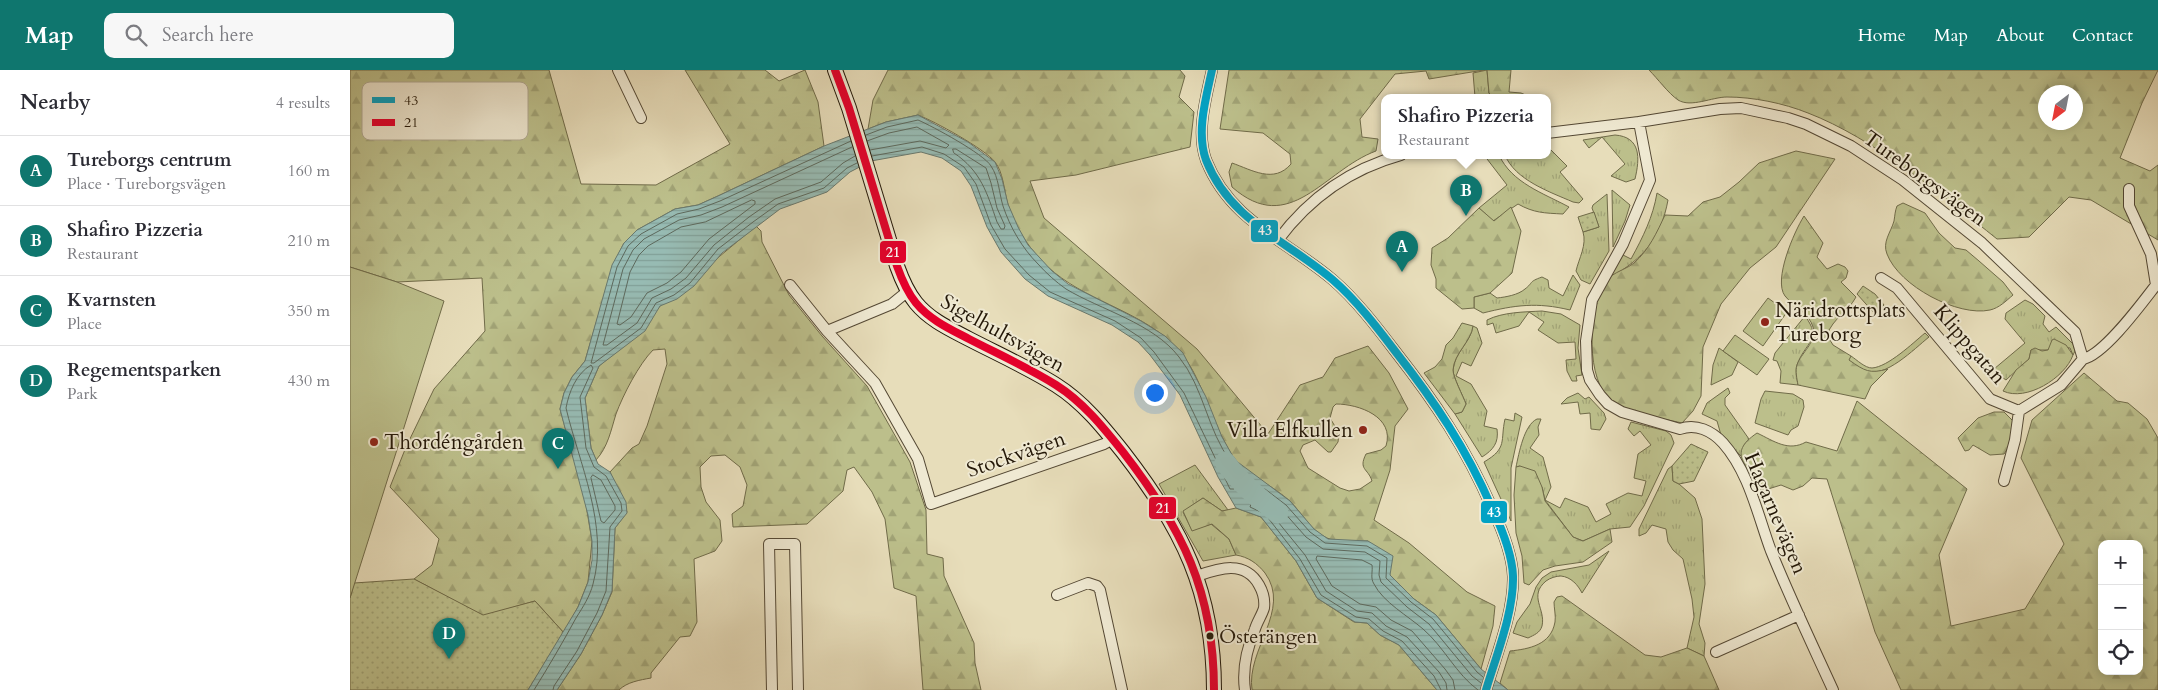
<!DOCTYPE html>
<html lang="en">
<head>
<meta charset="utf-8">
<style>
  :root { --surface:#fff; --page:#f7f7f7; --text:#2b2b33; --muted:#7c7c81; --line:#e1e1e2; --accent:#0f766e }
  body { margin:0; font-family:Cardo,serif; background:var(--page); color:var(--text) }
  .controls { position:absolute; right:15px; bottom:15px; display:grid; overflow:hidden; border-radius:10px; box-shadow:0 2px 12px #0003 }
  .controls button { width:45px; height:45px; display:grid; place-items:center; padding:0; border:0; border-bottom:1px solid var(--line); background:var(--surface); color:var(--text); font:25px sans-serif }
  .compass { position:absolute; left:1688px; top:15px; width:45px; height:45px; border-radius:50%; background:var(--surface); box-shadow:0 2px 12px #0003; rotate:212deg }
  .you { position:absolute; left:804px; top:322px; width:18px; height:18px; margin:-12px; border:4px solid #fff; border-radius:50%; background:#1a73e8; box-shadow:0 0 0 8px #1a73e833 }
  .badge { display:grid; place-items:center; width:32px; height:32px; border-radius:50%; background:var(--accent); color:#fff; font-size:16px; font-weight:700 }
  .pin { position:absolute; translate:-50% -41px; filter:drop-shadow(0 1px 2px #0008) }
  .pin::after { content:''; position:absolute; top:26px; width:18px; height:15px; background:inherit; clip-path:polygon(0 0,100% 0,50% 100%) }
  .popup { position:absolute; left:1031px; top:24px; width:170px; height:65px; box-sizing:border-box; display:grid; place-content:center; border-radius:10px; background:var(--surface); filter:drop-shadow(0 1px 4px #0005); font-size:16px; white-space:nowrap; color:var(--muted) }
  .popup b { font-size:19px; color:var(--text) }
  .popup::after { content:''; position:absolute; left:50%; top:100%; margin-left:-10px; border:10px solid transparent; border-top-color:var(--surface) }
  .list { margin:0; padding:0; list-style:none }
  h2 { display:flex; justify-content:space-between; align-items:center; height:65px; margin:0; padding:0 20px; font-size:21px }
  h2 small { font-size:16px; font-weight:400; color:var(--muted) }
  .list li { display:grid; grid-template-columns:32px 1fr auto; gap:15px; align-items:center; box-sizing:border-box; height:70px; padding:0 20px; border-top:1px solid var(--line) }
  .list b { display:block; font-size:19px; white-space:nowrap }
  .list p { margin:0; font-size:16px; white-space:nowrap; color:var(--muted) }
  .list em { font-size:16px; font-style:normal; color:var(--muted) }
  .icon { flex:none; width:28px; height:28px; fill:none; stroke:currentColor; stroke-width:2; stroke-linecap:round; stroke-linejoin:round }
  .map { position:relative; flex:none; width:1808px; height:620px; overflow:hidden }
  header { display:flex; align-items:center; gap:30px; box-sizing:border-box; height:70px; padding:0 25px; background:var(--accent); color:#fff }
  header strong { font-size:24px }
  nav { display:flex; gap:28px; margin-inline-start:auto; font-size:18px }
  .search { width:350px; height:45px; background:var(--page); display:flex; align-items:center; gap:12px; box-sizing:border-box; padding:0 18px; border-radius:10px; color:var(--muted); font-size:19px }
  main { display:flex }
  aside { flex:1; background:var(--surface) }
  .map>svg:first-child { display:block }
  .grass { fill:url(#grass-tufts); stroke:#706b49 }
  .forest { fill:url(#forest-firs); stroke:#706b49; fill-rule:evenodd }
  .park { fill:url(#park-dots); stroke:#706b49 }
  .pitch { fill:#bcbf8b; stroke:#706b49 }
  .water { fill:url(#water-rules); stroke:#69796e }
  .lines { fill:none; stroke-linecap:round; stroke-linejoin:round }
  .shore { stroke:#5d695d; stroke-width:1 }
  .river { stroke:#97bbb3; stroke-width:21 }
  .street-casing { stroke:#544834; stroke-width:12 }
  .secondary-casing { stroke:#231707; stroke-width:16 }
  .street { stroke:#efe9d2; stroke-width:10 }
  .secondary { stroke:#efe9d2; stroke-width:14 }
  .bus-1-casing { stroke:#efe9d2; stroke-width:11 }
  .bus-2-casing { stroke:#efe9d2; stroke-width:11 }
  .bus-1 { stroke:#02a2c4; stroke-width:8 }
  .bus-2 { stroke:#e4002b; stroke-width:8 }
  .poi-dot { fill:#8f2418; stroke:#efe9d2; stroke-width:2 }
  .bus-dot { fill:#231707; stroke:#efe9d2; stroke-width:2 }
  .labels { text-anchor:middle; stroke-width:4; stroke-linejoin:round; paint-order:stroke }
  .bus-label { font-size:20px; fill:#231707; stroke:#efe9d2; text-anchor:start }
  .street-label { font-size:21px; fill:#231707; stroke:#efe9d2 }
  .poi-label { font-size:21px; fill:#231707; stroke:#efe9d2; text-anchor:start }
  .key { fill:#efe9d2; stroke:#b2aa95; stroke-width:1 }
  .key-label { font-size:14px; fill:#231707 }
  .line-badge { stroke:#efe9d2; stroke-width:2 }
  .badge-label { font-size:14px; text-anchor:middle; font-weight:bold; fill:#fff }
</style>
</head>
<body>
<header>
<strong>Map</strong>
<div class="search"><svg class="icon" aria-label="search" viewBox="0 0 24 24"><circle cx="10" cy="10" r="6"/><path d="M15 15l6 6"/></svg>Search here</div>
<nav><a>Home</a><a>Map</a><a>About</a><a>Contact</a></nav>
</header>
<main>
<aside>
<h2>Nearby<small>4 results</small></h2>
<ul class="list">
<li><span class="badge">A</span><div><b>Tureborgs centrum</b><p>Place · Tureborgsvägen</p></div><em>160 m</em></li>
<li><span class="badge">B</span><div><b>Shafiro Pizzeria</b><p>Restaurant</p></div><em>210 m</em></li>
<li><span class="badge">C</span><div><b>Kvarnsten</b><p>Place</p></div><em>350 m</em></li>
<li><span class="badge">D</span><div><b>Regementsparken</b><p>Park</p></div><em>430 m</em></li>
</ul>
</aside>
<div class="map">
<svg width="1808" height="620" viewBox="0 0 1808 620">
  <defs>
    <pattern id="grass-tufts" width="24" height="20" patternUnits="userSpaceOnUse" patternTransform="scale(1.25)"><rect width="24" height="20" fill="#bcbf8b"/><path d="M3 7l-1-3M5 7V3M7 7l1-3M15 17l-1-3M17 17v-4M19 17l1-3" fill="none" stroke="#a1a376"/></pattern>
    <pattern id="forest-firs" width="22" height="20" patternUnits="userSpaceOnUse" patternTransform="scale(1.25)"><rect width="22" height="20" fill="#bcbf8b"/><path d="M5 1l3.5 6h-7zM16 11l3.5 6h-7z" fill="#a1a376"/></pattern>
    <pattern id="park-dots" width="8" height="8" patternUnits="userSpaceOnUse" patternTransform="scale(1.25)"><rect width="8" height="8" fill="#bcbf8b"/><path d="M2 2h.1M6 6h.1" fill="none" stroke="#a1a376" stroke-width="1.8" stroke-linecap="round"/></pattern>
    <pattern id="water-rules" width="6" height="5" patternUnits="userSpaceOnUse" patternTransform="scale(1.25)"><rect width="6" height="5" fill="#97bbb3"/><path d="M0 2.5h6" fill="none" stroke="#82a098"/></pattern>
  </defs>
  <rect width="100%" height="100%" fill="#e7ddba"/>
  <filter id="stains"><feTurbulence type="fractalNoise" baseFrequency=".004" numOctaves="4"/><feColorMatrix values="0 0 0 0 .2 0 0 0 0 .09 0 0 0 0 .02 0 0 0 .5 -.17"/></filter>
  <radialGradient id="worn" r=".72"><stop offset=".6" stop-color="#630" stop-opacity="0"/><stop offset="1" stop-color="#630" stop-opacity=".3"/></radialGradient>
  <path class="grass" d="M1137,0L1139,23L1142,27H1125L1123,3Z
    M1265,65C1291,67 1290,88 1285,109L1276,112L1261,106L1275,94L1252,67L1239,78L1233,70Z
    M1197,76L1217,96L1210,102L1233,129L1229,133L1223,132C1200,122 1165,110 1155,85H1197Z
    M1134,85H1149C1162,113 1193,123 1219,137L1213,144C1194,143 1184,143 1168,134L1143,151L1129,138L1157,115Z
    M1262,120L1280,135L1275,151L1263,177Z
    M1307,123L1318,130C1311,168 1294,188 1261,207L1262,202L1273,185L1281,189C1293,167 1303,147 1307,123Z
    M1257,124L1259,181L1240,214L1231,210L1226,201C1229,188 1237,175 1233,162L1249,157L1242,138L1243,135Z
    M1223,205L1230,215L1220,240C1187,232 1165,235 1133,243L1124,238V227L1140,223L1147,228C1156,227 1168,225 1175,219C1184,212 1178,212 1192,207L1198,210L1199,218L1213,226Z
    M1675,230L1683,234L1695,246L1693,254L1699,262L1706,257L1723,274L1725,281L1723,285L1720,278L1701,276L1698,280H1681L1679,289L1656,310L1643,301L1644,299L1675,273L1655,249L1656,243Z
    M1192,241L1211,244L1230,255L1228,278L1232,305L1226,306L1227,311H1222L1217,301L1216,290L1226,289L1225,272L1208,273L1188,260L1194,252L1179,242L1169,256L1146,263L1143,253L1137,255V250C1153,242 1174,242 1192,241Z
    M1455,246C1473,270 1455,272 1447,295C1445,300 1447,309 1448,315L1430,313L1431,301L1427,291L1423,290L1425,283Z
    M1123,256L1127,258L1132,273L1121,296L1112,292L1106,306L1121,314L1137,341L1134,356L1147,359C1149,373 1143,380 1132,387L1105,344L1112,342L1116,334C1113,326 1103,307 1103,300C1104,283 1121,272 1123,256Z
    M1575,263L1579,267C1564,279 1535,309 1515,301C1509,299 1504,294 1498,290L1501,286C1507,290 1515,298 1522,298C1538,297 1563,273 1575,263Z
    M1369,278L1388,292L1382,305L1361,315L1363,295Z
    M1378,318L1380,323L1375,328V335L1399,369L1394,375L1391,386L1371,365L1367,351L1352,344L1357,333Z
    M1415,321L1443,324L1453,330L1454,337L1448,356L1441,360L1438,365L1405,353L1411,329Z
    M1228,323L1235,329L1239,327L1254,343L1256,349L1250,360L1241,359L1240,343L1230,344L1228,332L1211,334L1217,328Z
    M1165,343L1172,347L1161,398V451L1134,392C1158,378 1150,371 1155,349L1164,351Z
    M1187,349H1191L1188,357L1189,365L1180,378L1193,387L1201,417L1195,430L1210,438L1215,428L1238,437L1246,452L1261,444L1256,434L1278,423L1292,426L1296,411L1284,408L1288,384L1301,375L1290,361L1284,366L1278,359L1281,352L1316,361L1321,365L1324,373L1294,436L1280,457L1260,459L1233,471L1223,467L1195,430L1192,417L1170,396L1166,397C1169,383 1174,355 1187,349Z
    M845,395L878,440L872,441L853,428L833,442L842,460L861,454L879,469L886,485L853,491L809,414Z
    M1322,396L1323,411L1329,414L1345,428L1352,449L1355,514L1349,554L1355,573L1354,586L1337,578L1344,547L1342,529L1333,489L1323,480L1318,472L1316,459L1302,455L1296,463L1289,466V459L1318,399Z
    M1259,481L1232,523C1228,515 1221,507 1211,506C1206,506 1200,508 1196,511C1178,526 1196,539 1192,556C1190,563 1184,565 1178,568L1163,563L1167,552L1180,534L1186,517L1192,508L1201,502L1239,495Z"/>
  <path class="forest" d="M0,0H199L231,114L306,115L380,74L335,0H415L429,11L455,0L468,32L474,76L368,126L348,135L325,139L287,160L274,173L263,195L235,291L222,307L214,323L210,339L235,429L242,471L238,512L228,537L214,563L185,531L133,546L64,509L82,495L89,469L40,417L56,377L84,319L135,261L132,208L47,212L0,197Z
    M538,0H830L835,6L829,27L844,42L840,77L726,105L680,111L694,148L847,279L918,364L950,315L973,307L985,288L1018,276L1039,303L1058,339L1045,356L1040,400L1024,450L1059,473L1117,522L1145,536L1143,556L1131,599L1086,545L1064,529L1040,505L1018,471C1008,471 985,472 977,468C961,461 952,443 940,431C923,416 900,406 886,390C880,384 876,374 872,367C853,331 849,294 815,267C777,236 725,227 691,190C676,174 663,153 657,131C654,119 653,102 645,92C635,79 584,51 568,45L536,52L518,59L523,30ZM986,334C1009,334 1045,347 1036,376L1031,380L1016,384C1008,400 1018,398 1022,411L1010,419L999,421L990,418L958,398L950,381L953,375L965,370L978,382H981L988,372L989,363L980,348L983,337Z
    M879,0H1134L1079,9L1076,1L1045,4L1010,49L1012,67L1028,69L1026,81C974,100 940,168 882,117L879,102L882,93C902,100 924,114 941,94L940,84L913,63L870,59Z
    M1137,0H1161L1159,22L1171,23L1180,27H1142L1139,23Z
    M1299,0H1808L1792,33L1770,88L1800,101L1808,95V170L1741,130L1719,127L1679,167L1647,169C1592,125 1523,68 1458,43C1433,33 1403,27 1377,27C1362,27 1341,38 1328,30C1318,23 1308,9 1299,0ZM1696,22H1726V52H1696Z
    M1446,81L1485,89L1426,177L1400,198L1371,234L1353,277L1351,326L1343,341L1332,353C1307,347 1276,345 1257,326C1235,303 1238,228 1261,206C1268,201 1278,198 1284,193C1299,180 1307,162 1315,145L1338,146L1353,132L1370,127L1389,112L1409,93Z
    M1553,133L1575,143L1589,163L1605,178L1616,180L1629,191L1653,212L1663,225C1656,231 1649,238 1640,240C1608,247 1549,216 1537,184C1532,172 1541,162 1544,151C1545,145 1545,141 1547,136Z
    M1161,137L1171,161L1162,203L1140,223L1124,227V238L1112,239L1086,218V209L1081,195L1082,178L1098,168L1129,138L1144,151Z
    M1454,146L1473,173L1467,187L1477,199L1488,194L1495,197L1498,201L1496,208L1491,212L1506,227C1498,242 1483,248 1477,265L1483,275L1501,286L1499,290C1515,301 1519,304 1538,299L1521,316L1515,329L1448,315C1447,309 1445,301 1447,295C1450,284 1468,271 1463,257C1459,243 1443,236 1435,226C1423,210 1444,162 1454,146Z
    M406,156L411,161L412,172L439,225L472,266L517,316L560,392L576,440L577,484L593,488L594,506L624,573L625,593L631,620H573L566,526L544,518L535,449L522,422L504,397L497,400L493,421L457,454L383,457L382,444L393,436L397,415L390,397L375,385L361,386L350,397L351,417L356,432L370,450L372,471L365,481L344,489L347,552L340,566L330,567L301,603V608C290,610 277,612 269,620H207L231,584L252,545L262,522L265,458L277,442L260,402L282,378L289,374L297,356L317,294L315,279L303,280C289,294 273,325 266,344C261,360 258,377 246,390L241,378L235,328L249,296L283,268L310,236Z
    M1112,253L1123,256C1121,272 1104,283 1103,300C1103,307 1113,326 1116,334L1112,342L1105,344L1074,303L1085,297L1092,289L1096,275L1103,268Z
    M1704,269L1716,275L1723,285C1715,308 1676,332 1653,321L1666,300L1679,289L1681,280L1685,278L1692,281L1698,280L1702,270Z
    M1734,303L1767,331L1778,333L1797,349L1808,368V620H1551L1525,562L1477,409L1462,408L1453,416L1443,420L1431,415L1415,420L1407,419C1400,394 1375,385 1407,363C1424,371 1438,382 1456,372L1487,381L1507,331L1617,419L1589,485L1601,556L1675,539L1714,474L1671,388L1682,350ZM1752,474H1789V601H1752Z
    M1644,342H1654L1664,352L1658,378L1654,384L1640,385L1623,375L1619,380L1615,381L1608,368L1628,348Z
    M1170,396L1185,401L1192,417L1195,431L1223,467L1233,471L1260,459L1262,472L1233,492L1205,496L1193,500L1179,515L1174,513L1172,486L1166,463L1164,425L1166,397Z
    M853,428L872,441L886,438L911,447L946,491L967,528L1004,552L1017,553L1030,565L1049,575L1087,620H902C896,579 942,540 915,503C907,493 898,487 886,485L879,469L862,454L842,461L833,441Z
    M1212,526L1295,585L1311,587L1337,578L1354,586L1369,620H1158L1150,613L1160,581C1179,579 1201,575 1205,552C1206,546 1204,538 1204,532L1207,527Z"/>
  <path class="park" d="M1244,142L1249,157L1233,162L1228,147Z
    M1513,216L1525,224L1534,235L1524,243L1507,224Z
    M1341,374L1358,382L1344,411L1329,414L1323,411L1322,396Z
    M64,509L133,545L185,531L214,563L178,620H0V528L4,513Z"/>
  <path class="pitch" d="M0,197L47,212L94,231L0,528Z
    M1418,228L1437,242L1413,276L1393,261Z
    M1385,265L1419,289L1407,305L1373,281Z"/>
  <path class="water" d="M568,45L618,72L645,92L652,109L658,134L668,157L678,175L702,201L718,214L791,251L815,266L833,283L856,327L872,367L885,390L940,431L964,459L978,469L1018,471L1043,486L1040,505L1064,529L1086,545L1131,599L1158,620H1087L1049,575L1030,565L1017,553L1005,552L967,528L946,491L911,447L886,438L868,407L830,325L800,285L788,272L762,255L698,226L675,209L651,182L637,157L621,116L611,101L592,88L571,82L521,91L500,102L477,122L430,139L372,183L344,216L327,229L310,236L295,261L249,296L235,328L241,378L248,394L260,402L276,432L277,443L265,458L262,521L252,545L231,584L207,620H178L228,537L238,512L242,490V471L238,445L210,339L214,323L222,307L235,291L262,195L274,173L287,160L325,139L348,135L368,126L474,76L536,52Z"/>
  <g class="lines">
    <path class="shore" d="M516,65L537,57L568,50C582,56 634,84 641,96C649,108 649,123 653,136C660,157 672,178 688,194C696,203 706,212 716,219C751,240 803,253 829,287C854,318 857,360 881,392C884,397 891,400 896,404L895,407L887,411L884,419H880L834,323L804,282L791,268L765,251L700,222L679,205L655,179L641,155L626,114L614,97L594,84L572,77L522,86
      M501,71L370,131L349,139L327,144L291,164L278,176L267,197L241,293H244L291,258L306,233L324,225L340,213L368,179L403,152L428,134L474,118L497,98L507,93
      M517,71L539,63L567,57L599,75L596,78L570,71L520,80
      M502,77L372,137L351,145L329,150L294,169L283,180L273,199L253,275H257L287,253L302,228L321,219L336,208L364,175L399,147L425,129L471,112L493,93L505,86
      M603,79H606L636,98L641,113L647,138L655,156L654,159H651L647,152C637,123 631,101 604,83Z
      M402,130L405,131V134L359,169L331,202L317,213L297,223L281,247L270,255L267,254L280,202L289,185L298,176L331,157L355,152Z
      M243,405L251,410L265,436V440L254,453L251,451L241,408Z
      M184,620C199,596 213,572 226,548C233,537 240,526 243,514C259,456 229,393 216,338C219,322 226,304 241,295L243,298L230,327L236,378L244,397L256,406L271,433L272,441L260,457L256,521L247,543L227,581L204,616L203,620
      M1091,620L1084,606L1052,571L1033,561L1019,549L1006,547L971,525L950,489L915,444L900,437L901,434L910,430L912,419H915L936,435L960,462L975,473L1017,476L1037,488L1036,508L1061,532L1083,549L1127,602L1133,607
      M1097,620L1096,613L1089,602L1057,567L1036,556L1022,543L1007,541L976,521L955,485L915,436L917,431L920,430L932,440L956,467L973,479L1015,482L1030,491L1029,505L1031,512L1057,537L1079,554L1122,606L1131,613
      M1105,620L1103,610L1095,599L1062,561L1041,550L1026,537L1010,534L982,516L966,489L967,486L1012,490L1022,495C1023,501 1020,508 1024,514C1033,532 1058,546 1073,559C1094,577 1106,604 1128,620"/>
    <path class="river" d="M875,392C890,413 908,428 928,443"/>
    <defs>
      <path id="street" d="M268,0L291,48
        M862,0C856,28 846,62 856,90C880,151 936,170 983,210C1006,230 1026,256 1045,281C1085,332 1116,378 1142,438C1152,459 1162,483 1163,506C1164,542 1146,586 1136,620
        M1289,52L1300,110L1273,174L1242,230L1236,271L1237,300L1240,310L1250,325L1258,334L1272,342L1330,359C1346,353 1362,361 1373,373C1399,402 1408,446 1421,481C1440,528 1462,574 1483,620
        M1197,63L1289,52L1370,39L1391,38L1438,48L1456,54L1501,76L1553,110L1632,173L1725,262L1733,289
        M928,170C960,127 1000,99 1051,85
        M1531,208L1547,218L1640,329L1669,341L1711,315L1733,289
        M440,215L477,261L525,313L568,389L581,434L754,374L763,369
        M477,261L542,234L558,221
        M1733,289C1754,285 1792,233 1806,215L1801,184L1779,136V119
        M1654,411L1665,370L1669,341
        M847,506C870,498 895,490 909,515C913,522 915,530 914,538C912,545 907,552 905,559C897,578 892,599 895,620
        M707,525L738,513L747,516L750,520L772,620
        M1366,582L1449,545
        M422,620L419,474H445L448,620"/>
      <path id="secondary" d="M485,0L499,38L547,196C552,210 557,222 566,233C580,250 600,259 619,269C648,284 679,298 706,315C733,332 753,357 773,382C832,458 864,521 864,620"/>
    </defs>
    <use href="#street" class="street-casing"/>
    <use href="#secondary" class="secondary-casing"/>
    <use href="#street" class="street"/>
    <use href="#secondary" class="secondary"/>
    <defs>
      <path id="bus-1" d="M862,0C856,28 846,62 856,90C880,151 936,170 983,210C1006,230 1026,256 1045,281C1085,332 1116,378 1142,438C1152,459 1162,483 1163,506C1164,542 1146,586 1136,620"/>
      <path id="bus-2" d="M485,0L499,38L547,196C552,210 557,222 566,233C580,250 600,259 619,269C648,284 679,298 706,315C733,332 753,357 773,382C832,458 864,521 864,620"/>
    </defs>
    <use href="#bus-1" class="bus-1-casing"/>
    <use href="#bus-2" class="bus-2-casing"/>
    <use href="#bus-1" class="bus-1"/>
    <use href="#bus-2" class="bus-2"/>
  </g>
  <g class="poi-dot">
    <circle cx="1415" cy="252" r="5"/>
    <circle cx="1013" cy="360" r="5"/>
    <circle cx="24" cy="372" r="5"/>
  </g>
  <circle class="bus-dot" cx="860" cy="566" r="4.5"/>
  <g class="labels">
    <g class="bus-label">
      <text x="869" y="573">Österängen</text>
    </g>
    <g class="street-label">
      <text transform="translate(1575 108) rotate(36)" y="7">Tureborgsvägen</text>
      <text transform="translate(653 263) rotate(29)" y="7">Sigelhultsvägen</text>
      <text transform="translate(1620 274) rotate(49)" y="7">Klippgatan</text>
      <text transform="translate(666 384) rotate(-19)" y="7">Stockvägen</text>
      <text transform="translate(1426 443) rotate(67)" y="7">Hagarnevägen</text>
    </g>
    <g class="poi-label">
      <text x="1425" y="247">Näridrottsplats<tspan x="1425" dy="24">Tureborg</tspan></text>
      <text x="1003" y="367" text-anchor="end">Villa Elfkullen</text>
      <text x="34" y="379">Thordéngården</text>
    </g>
  </g>
  <rect x="12" y="12" width="166" height="58" rx="8" class="key"/>
  <rect x="22" y="27" width="23" height="6" fill="#02a2c4"/>
  <rect x="22" y="49" width="23" height="7" fill="#e4002b"/>
  <g class="key-label">
    <text x="54" y="35">43</text>
    <text x="54" y="57">21</text>
  </g>
  <g class="line-badge">
    <rect x="900" y="149" width="29" height="24" rx="5" fill="#02a2c4"/>
    <rect x="529" y="170" width="28" height="24" rx="5" fill="#e4002b"/>
    <rect x="798" y="426" width="29" height="24" rx="5" fill="#e4002b"/>
    <rect x="1130" y="430" width="28" height="24" rx="5" fill="#02a2c4"/>
  </g>
  <g class="badge-label">
    <text x="915" y="165">43</text>
    <text x="543" y="187">21</text>
    <text x="813" y="443">21</text>
    <text x="1144" y="447">43</text>
  </g>
  <rect width="100%" height="100%" filter="url(#stains)"/>
  <rect width="100%" height="100%" fill="url(#worn)"/>
</svg>
<div class="controls">
<button>+</button>
<button>−</button>
<button><svg class="icon" aria-label="locate" viewBox="0 0 24 24"><circle cx="12" cy="12" r="6"/><path d="M12 2v4M12 18v4M2 12h4M18 12h4"/></svg></button>
</div>
<svg class="compass" viewBox="-18 -18 36 36"><path d="M0-13l5 13h-10z" fill="#e53935"/><path d="M0 13l5-13h-10z" fill="#7c7c81"/></svg>
<div class="you"></div>
<div class="pin badge" style="left:1052px;top:202px">A</div>
<div class="pin badge" style="left:1116px;top:146px">B</div>
<div class="popup"><b>Shafiro Pizzeria</b>Restaurant</div>
<div class="pin badge" style="left:208px;top:399px">C</div>
<div class="pin badge" style="left:99px;top:589px">D</div>
</div>
</main>
</body>
</html>
